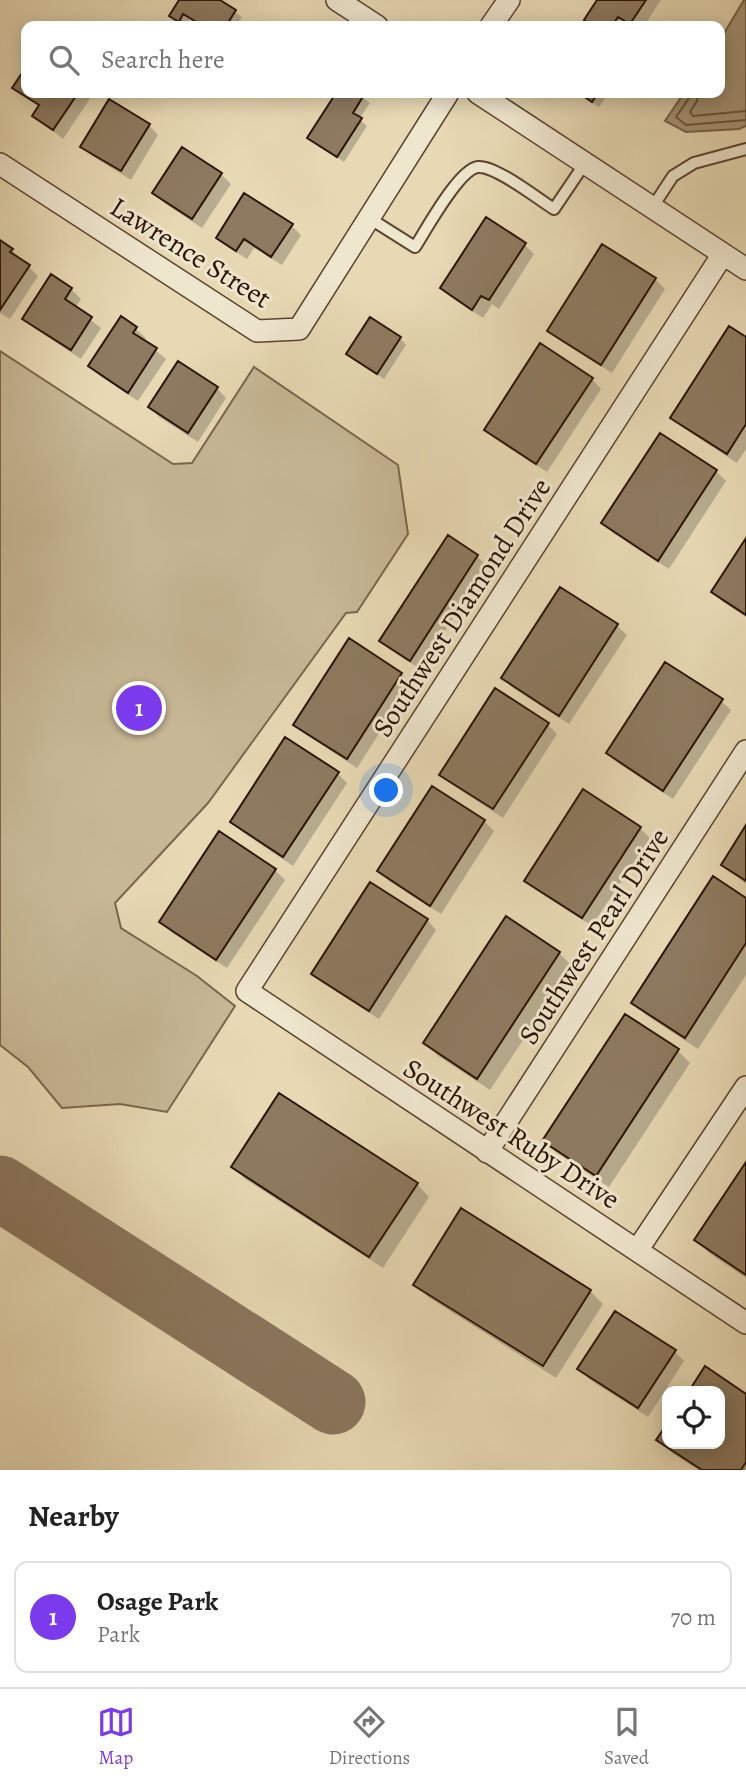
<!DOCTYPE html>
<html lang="en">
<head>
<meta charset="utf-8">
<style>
  :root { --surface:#fff; --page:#f2f2f2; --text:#222; --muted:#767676; --line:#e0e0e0; --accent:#7c3aed }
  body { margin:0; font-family:Alegreya,serif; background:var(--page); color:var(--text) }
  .controls { position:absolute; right:21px; bottom:21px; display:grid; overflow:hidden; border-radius:14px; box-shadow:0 4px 18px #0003 }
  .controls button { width:63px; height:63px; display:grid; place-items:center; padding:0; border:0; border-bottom:2px solid var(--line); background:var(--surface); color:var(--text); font:35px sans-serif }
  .you { position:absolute; left:387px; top:791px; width:24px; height:24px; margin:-18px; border:5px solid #fff; border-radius:50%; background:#1a73e8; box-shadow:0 0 0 10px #1a73e833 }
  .badge { display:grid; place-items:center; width:46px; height:46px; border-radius:50%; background:var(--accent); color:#fff; font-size:23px; font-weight:700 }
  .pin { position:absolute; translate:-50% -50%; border:4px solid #fff; box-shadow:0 2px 7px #0006 }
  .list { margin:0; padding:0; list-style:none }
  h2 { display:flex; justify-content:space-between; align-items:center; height:91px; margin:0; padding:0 28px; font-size:30px }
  h2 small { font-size:23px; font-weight:400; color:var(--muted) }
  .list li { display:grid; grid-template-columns:46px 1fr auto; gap:21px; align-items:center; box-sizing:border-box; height:112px; margin:0 14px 14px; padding:0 14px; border:2px solid var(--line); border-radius:14px }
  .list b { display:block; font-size:26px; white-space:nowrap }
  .list p { margin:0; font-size:23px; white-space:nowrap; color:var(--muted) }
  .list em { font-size:23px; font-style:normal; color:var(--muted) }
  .icon { flex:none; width:38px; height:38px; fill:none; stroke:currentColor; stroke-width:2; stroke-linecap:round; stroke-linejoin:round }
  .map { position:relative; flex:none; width:746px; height:1470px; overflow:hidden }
  .search { position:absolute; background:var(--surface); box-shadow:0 4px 18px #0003; left:21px; right:21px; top:21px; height:77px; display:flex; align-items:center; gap:18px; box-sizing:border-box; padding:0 24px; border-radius:14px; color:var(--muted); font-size:26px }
  .sheet { height:217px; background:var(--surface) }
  nav { display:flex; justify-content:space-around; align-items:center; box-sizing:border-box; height:98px; border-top:2px solid var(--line); background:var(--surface); font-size:19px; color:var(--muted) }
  nav a { display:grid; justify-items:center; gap:4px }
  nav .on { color:var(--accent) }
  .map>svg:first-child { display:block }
  .green { fill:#c7b896; stroke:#7a664d; stroke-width:2 }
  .water { fill:#a79678; stroke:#76624a; stroke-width:2 }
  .shadow { fill:#0003 }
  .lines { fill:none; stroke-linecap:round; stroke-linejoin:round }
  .shore { stroke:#6a553e; stroke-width:2 }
  .taxiway { stroke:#8a765c; stroke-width:65 }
  .building { fill:#8d7a60; stroke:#2c1404; stroke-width:2 }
  .lane-casing { stroke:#5b4530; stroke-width:14 }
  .street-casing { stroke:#5b4530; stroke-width:24 }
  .lane { stroke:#efe6ce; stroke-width:10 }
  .street { stroke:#efe6ce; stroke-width:21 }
  .labels { text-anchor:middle; stroke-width:6; stroke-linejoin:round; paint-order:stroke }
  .street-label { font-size:28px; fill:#2c1404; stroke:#efe6ce }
</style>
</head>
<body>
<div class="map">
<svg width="746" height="1470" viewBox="0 0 746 1470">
  <rect width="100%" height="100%" fill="#e7d9b4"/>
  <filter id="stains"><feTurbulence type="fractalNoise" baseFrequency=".00286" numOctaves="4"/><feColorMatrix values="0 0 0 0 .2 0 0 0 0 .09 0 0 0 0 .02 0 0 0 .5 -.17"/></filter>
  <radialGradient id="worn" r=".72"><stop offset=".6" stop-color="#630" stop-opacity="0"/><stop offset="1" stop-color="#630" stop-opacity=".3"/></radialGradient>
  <path class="green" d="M0,351L173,464L192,463L254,367L398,465L408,534L357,612L346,613L208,803L115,903L121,928L197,976L235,1006L167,1112L120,1104L62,1108L28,1067L0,1045Z"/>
  <path class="water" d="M744,0H746V126L739,129L686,132L665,121L684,93H720V40Z"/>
  <path class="shadow" d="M181,0H217L242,17L236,26H202L190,19L184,26L171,16Z
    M599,0H661L644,26H593L586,20Z
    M26,70V93H87L91,97L63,139L34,116L40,107L15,88Z
    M338,93H357L370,103L359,119L367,126L344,162L309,138Z
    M578,93H609L599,107Z
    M149,125L158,135L131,180L92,156L82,147Z
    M183,149L221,174L231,184L202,228L164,203L154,193Z
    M291,225L301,235L282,265L254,248L247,259L228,247L218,237Z
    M0,242L12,250L38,276L10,319L0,313Z
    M525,245L534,254L499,309L492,304L483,318L451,297L442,288Z
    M655,279L665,289L612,373L559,340L549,331Z
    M71,289L81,299L75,308L101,328L81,359L34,328L24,319Z
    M121,319L136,329L146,338L144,341L166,359L138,401L100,376L90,366Z
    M400,338L406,345L384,379L348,354Z
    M746,339V449L737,463L682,427L672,418Z
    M592,379L601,389L547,472L496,439L486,429Z
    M217,388L226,398L198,442L159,417L150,407Z
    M661,435L716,471L726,481L669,569L613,533L604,523Z
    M448,538L477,556L487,566L420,669L391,650L381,640Z
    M746,541V617L723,602L713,592Z
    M561,589L617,626L627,635L569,724L513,688L503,678Z
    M349,641L401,674L411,684L357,768L305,734L295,724Z
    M721,701L731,710L673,799L618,763L608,753Z
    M547,724L557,734L503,818L451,784L441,774Z
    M337,773L347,783L293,866L242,832L232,822Z
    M484,821L494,831L441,914L389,881L379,871Z
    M640,828L650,838L592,926L536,890L526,880Z
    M746,829V884L723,864Z
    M275,870L285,880L227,968L171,932L162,922Z
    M746,900V975L698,1049L646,1015L633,1003Z
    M506,919L559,953L572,966L490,1090L438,1056L425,1043Z
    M427,920L436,930L379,1019L323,983L313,973Z
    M678,1051L690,1063L609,1187L557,1153L544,1141Z
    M746,1165V1278L709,1253L696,1240Z
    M233,1167L417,1184L429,1197L383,1268L245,1179Z
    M416,1284L590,1291L603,1304L556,1378L428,1297Z
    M674,1351L684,1361L648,1417L589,1379L580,1369Z
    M706,1369L746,1396V1470H698L671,1452L659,1440L667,1427V1444H720V1391H691Z"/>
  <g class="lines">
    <path class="shore" d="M689,93V98L676,117L686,125L746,120
      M698,93L697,101L690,112L693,116L746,111"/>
    <path class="taxiway" d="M0,1188L333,1402"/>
  </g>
  <path class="building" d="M179,0H220L236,10L226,26H203L183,14L179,22L169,16Z
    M597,0H646L630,24L618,17L612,26H594L584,20Z
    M26,67V93H78L53,130L32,116L39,105L12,88Z
    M336,93H360L364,95L353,113L362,118L337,157L307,138Z
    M579,93H598L592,102Z
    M109,99L150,124L121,171L80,147Z
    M182,147L222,173L192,219L152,193Z
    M244,193L293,224L271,257L244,239L236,251L216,238Z
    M486,217L526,243L489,300L481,296L472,310L440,288Z
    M0,240L13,249L10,252L30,265L0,310Z
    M602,244L656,278L601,365L547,331Z
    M51,274L72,288L65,299L92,317L71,350L22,319Z
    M121,316L137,327L133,333L157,348L128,393L88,366Z
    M370,317L401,337L377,374L346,354Z
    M729,326L746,337V424L727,454L670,418Z
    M540,343L593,378L536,464L484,430Z
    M178,361L218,387L188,433L148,407Z
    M660,433L717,470L658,561L601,523Z
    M448,535L478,555L410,661L379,641Z
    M746,538V615L711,592Z
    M560,587L618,624L559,716L501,678Z
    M349,638L402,673L347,759L293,725Z
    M665,662L723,699L663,791L606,753Z
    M495,688L549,723L493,809L439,775Z
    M285,737L339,772L283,857L230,822Z
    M432,786L485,820L430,906L377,871Z
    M583,789L641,827L582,918L524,881Z
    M746,825V881L721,865Z
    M219,831L276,869L216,960L159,922Z
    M713,876L746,898V943L685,1038L631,1003Z
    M370,882L428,919L369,1011L311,974Z
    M506,916L560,952L477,1079L423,1043Z
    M625,1014L679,1049L596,1176L542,1141Z
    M279,1093L418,1183L369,1257L231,1167Z
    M746,1162V1275L694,1240Z
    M461,1208L591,1290L543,1366L413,1285Z
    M615,1311L676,1350L638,1408L577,1369Z
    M705,1366L746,1394V1462L741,1470H702L656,1440L667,1424V1444H720V1391H689Z"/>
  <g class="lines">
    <defs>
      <path id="lane" d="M652,208L673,176L694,163L746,149
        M369,218L415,247C426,230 459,169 478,167C495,165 538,199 554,209L585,163"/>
      <path id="street" d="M337,0L377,26
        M491,26L509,0
        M478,93L746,269
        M0,164L257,331L299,329L448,93
        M723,254L247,991L746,1323
        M487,1152L746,751
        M638,1249L746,1087"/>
    </defs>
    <use href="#lane" class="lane-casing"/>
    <use href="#street" class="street-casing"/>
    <use href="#lane" class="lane"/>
    <use href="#street" class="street"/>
  </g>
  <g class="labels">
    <g class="street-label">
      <text transform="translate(191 252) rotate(32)" y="10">Lawrence Street</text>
      <text transform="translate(461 607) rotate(-57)" y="10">Southwest Diamond Drive</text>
      <text transform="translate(593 936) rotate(-57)" y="10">Southwest Pearl Drive</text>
      <text transform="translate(512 1133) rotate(33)" y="10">Southwest Ruby Drive</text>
    </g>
  </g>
  <rect width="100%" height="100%" filter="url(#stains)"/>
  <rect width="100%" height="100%" fill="url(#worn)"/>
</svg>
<div class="controls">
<button><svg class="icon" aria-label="locate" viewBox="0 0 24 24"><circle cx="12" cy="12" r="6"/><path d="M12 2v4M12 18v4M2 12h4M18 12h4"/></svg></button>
</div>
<div class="you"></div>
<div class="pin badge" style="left:139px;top:708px">1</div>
<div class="search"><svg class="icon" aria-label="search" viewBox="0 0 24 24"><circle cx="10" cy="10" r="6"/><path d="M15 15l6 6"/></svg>Search here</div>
</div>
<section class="sheet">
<h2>Nearby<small></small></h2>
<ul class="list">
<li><span class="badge">1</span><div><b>Osage Park</b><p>Park</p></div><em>70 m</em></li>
</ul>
</section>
<nav>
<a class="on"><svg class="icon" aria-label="map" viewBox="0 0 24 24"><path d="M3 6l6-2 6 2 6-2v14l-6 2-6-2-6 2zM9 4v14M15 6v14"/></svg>Map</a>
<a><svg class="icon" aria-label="directions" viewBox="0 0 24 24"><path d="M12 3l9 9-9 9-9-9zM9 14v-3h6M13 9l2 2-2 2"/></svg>Directions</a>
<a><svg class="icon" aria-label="saved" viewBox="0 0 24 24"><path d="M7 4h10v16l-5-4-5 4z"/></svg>Saved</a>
</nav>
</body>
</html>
